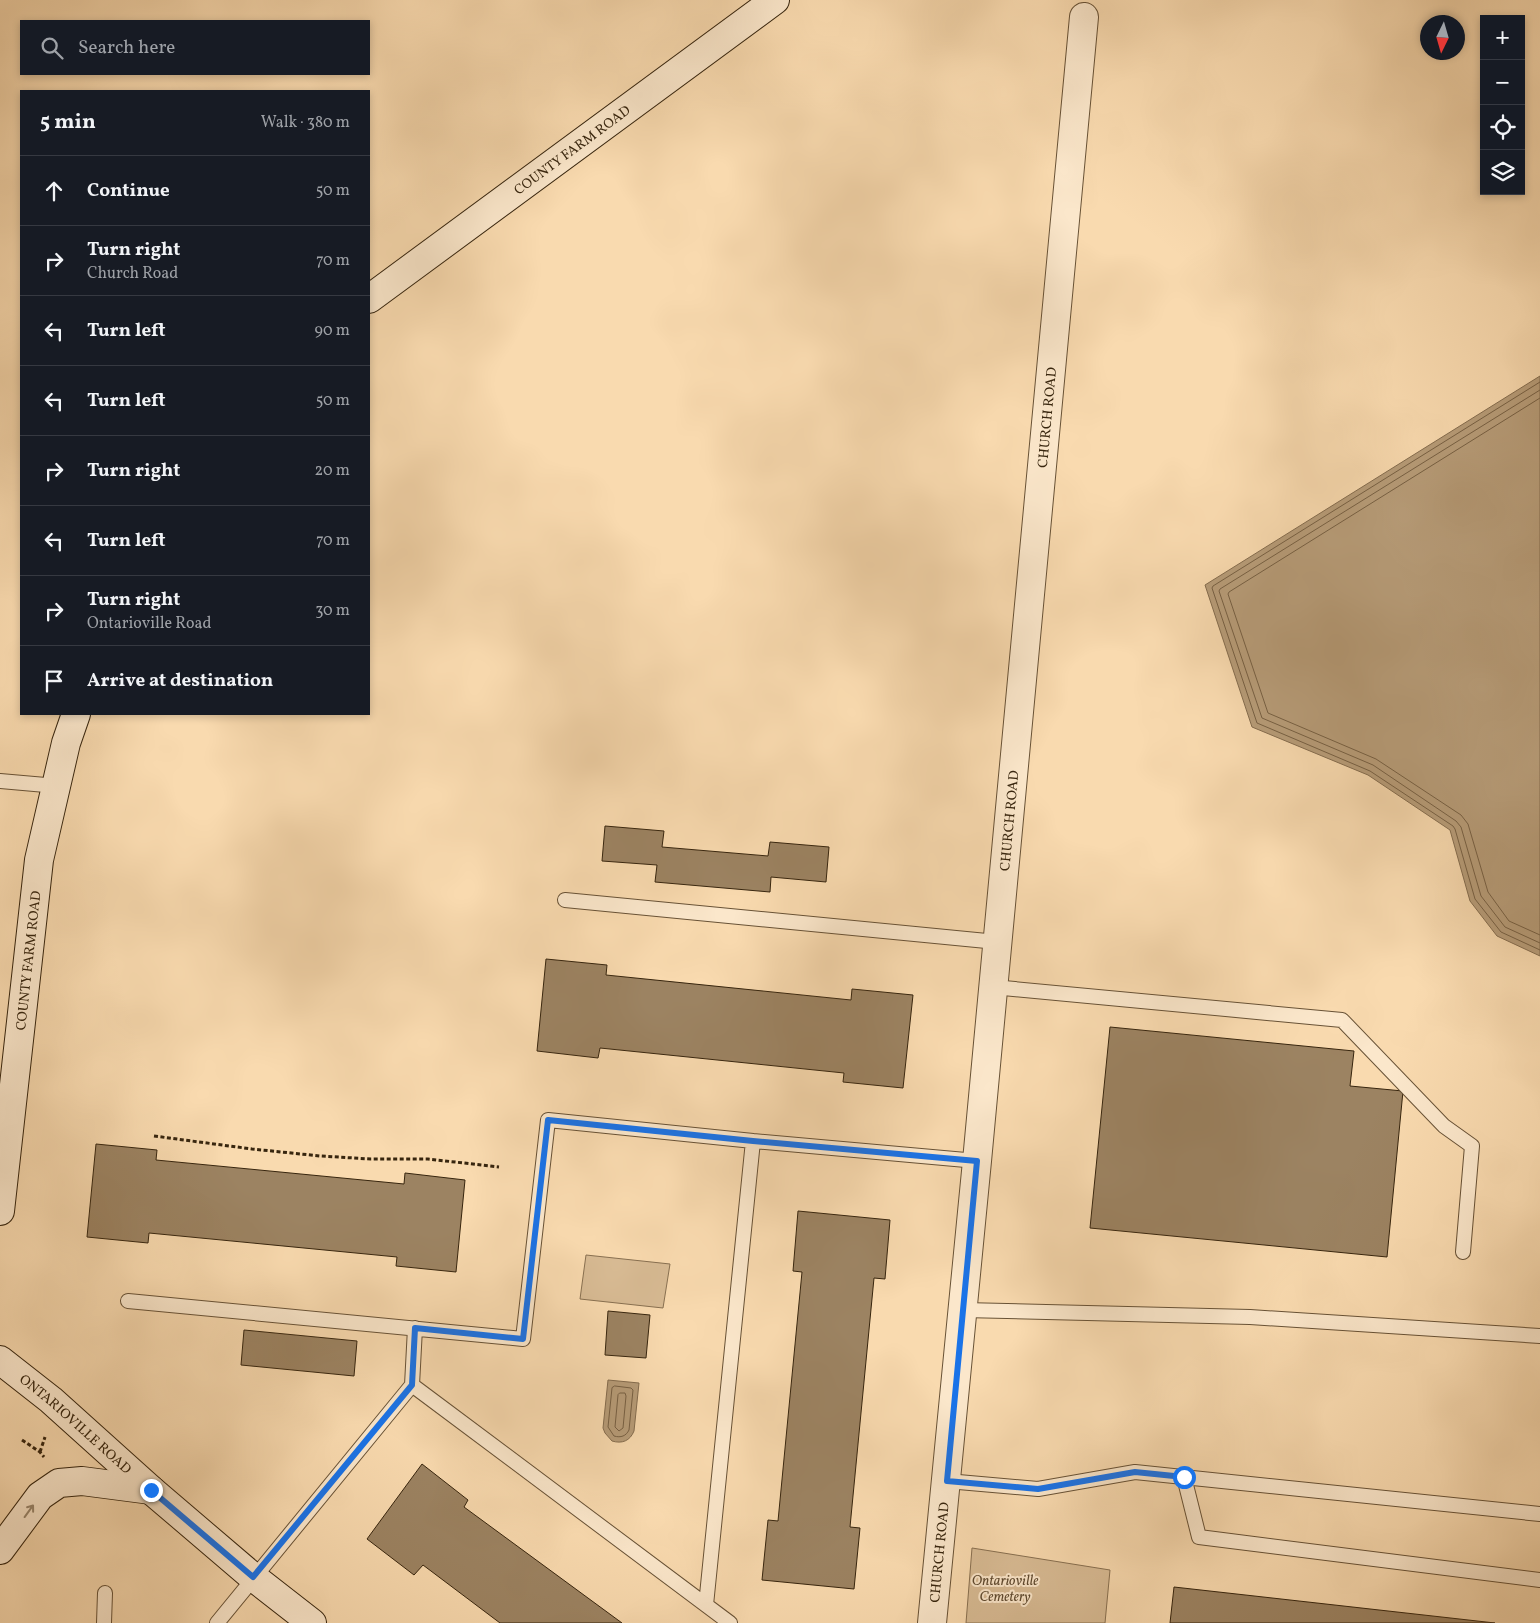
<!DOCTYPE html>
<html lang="en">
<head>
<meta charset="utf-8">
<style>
  :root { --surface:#171b24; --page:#242831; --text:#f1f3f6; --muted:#9ea1a6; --line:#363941 }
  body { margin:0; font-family:Vollkorn,serif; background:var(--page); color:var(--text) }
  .controls { position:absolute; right:15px; top:15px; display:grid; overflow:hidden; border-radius:0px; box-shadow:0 2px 8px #0003 }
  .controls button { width:45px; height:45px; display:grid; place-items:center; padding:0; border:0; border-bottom:1px solid var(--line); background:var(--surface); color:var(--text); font:25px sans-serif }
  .compass { position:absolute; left:1420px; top:15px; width:45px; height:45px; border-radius:50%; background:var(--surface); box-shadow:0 2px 8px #0003; rotate:185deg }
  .stop { position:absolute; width:15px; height:15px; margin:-11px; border:4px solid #1a73e8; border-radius:50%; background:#fff }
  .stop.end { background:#1a73e8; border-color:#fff; box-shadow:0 1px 5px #0008 }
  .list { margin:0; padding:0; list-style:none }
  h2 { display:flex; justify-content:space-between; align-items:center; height:65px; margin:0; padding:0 20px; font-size:21px }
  h2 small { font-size:16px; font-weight:400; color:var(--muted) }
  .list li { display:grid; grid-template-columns:32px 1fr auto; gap:15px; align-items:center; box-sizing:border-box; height:70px; padding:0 20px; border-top:1px solid var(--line) }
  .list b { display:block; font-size:19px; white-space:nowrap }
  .list p { margin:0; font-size:16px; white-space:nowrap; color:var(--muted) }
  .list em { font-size:16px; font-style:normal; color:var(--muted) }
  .icon { flex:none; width:28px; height:28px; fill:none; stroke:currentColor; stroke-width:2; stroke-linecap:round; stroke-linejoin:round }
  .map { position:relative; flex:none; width:1540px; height:1623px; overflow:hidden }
  .search { position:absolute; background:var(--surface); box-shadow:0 2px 8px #0003; left:20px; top:20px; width:350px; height:55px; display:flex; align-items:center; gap:12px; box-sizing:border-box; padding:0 18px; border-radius:0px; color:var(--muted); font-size:19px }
  .panel { position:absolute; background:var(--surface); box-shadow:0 2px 8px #0003; left:20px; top:90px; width:350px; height:625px; border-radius:0px }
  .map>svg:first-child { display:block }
  .green { fill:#d8bb94; stroke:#887051 }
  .water { fill:#b79c78; stroke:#846c4e }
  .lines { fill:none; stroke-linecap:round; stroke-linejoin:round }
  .shore { stroke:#776043; stroke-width:1 }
  .building { fill:#9c8362; stroke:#37250e }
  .lane-casing { stroke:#685236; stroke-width:16 }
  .street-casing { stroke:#685236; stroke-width:30 }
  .secondary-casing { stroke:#37250e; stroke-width:30 }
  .path { stroke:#37250e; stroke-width:3; stroke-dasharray:4 2.5; stroke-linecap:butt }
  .lane { stroke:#fbe7cb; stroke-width:14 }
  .street { stroke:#fbe7cb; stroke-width:28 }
  .secondary { stroke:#fbe7cb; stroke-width:28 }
  .oneway { stroke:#99866c }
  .route { stroke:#1a73e8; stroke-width:6 }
  .labels { text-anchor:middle; stroke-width:4; stroke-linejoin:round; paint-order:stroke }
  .street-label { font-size:14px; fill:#37250e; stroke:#fbe7cb }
  .park-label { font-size:14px; font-style:italic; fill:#5f4a30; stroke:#fbe7cb }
</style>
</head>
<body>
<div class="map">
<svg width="1540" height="1623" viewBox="0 0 1540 1623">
  <rect width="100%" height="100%" fill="#f9daaf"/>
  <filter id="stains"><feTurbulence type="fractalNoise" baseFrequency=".004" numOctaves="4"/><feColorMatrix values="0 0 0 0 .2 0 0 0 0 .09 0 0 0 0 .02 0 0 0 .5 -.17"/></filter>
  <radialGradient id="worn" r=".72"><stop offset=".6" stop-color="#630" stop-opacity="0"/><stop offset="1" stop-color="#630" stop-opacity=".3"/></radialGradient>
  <path class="green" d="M586,1255L670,1264L663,1308L580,1299Z
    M972,1548L1110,1570L1105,1623H966Z"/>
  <path class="water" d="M1540,376V956L1497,936L1470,901L1450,830L1368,775L1252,727L1205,585Z
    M608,1380L639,1383L634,1431C630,1441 622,1444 612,1441L605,1433L603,1428Z"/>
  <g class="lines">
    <path class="shore" d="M1540,382L1213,586L1212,588L1257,723L1370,771L1453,826L1455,829L1475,899L1501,932L1540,950
      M1540,390L1220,589L1219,591L1262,718L1373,765L1456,821L1461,827L1481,896L1505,927L1540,943
      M1540,398L1229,592L1228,594L1268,713L1376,759L1461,815L1468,824L1488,892L1509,921L1540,935
      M615,1386L631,1388L633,1390L629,1430C626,1436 621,1438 614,1436L608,1427L612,1388Z
      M620,1393H625L626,1396L623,1428L619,1431L615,1427L618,1395Z"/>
  </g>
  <path class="building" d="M605,826L664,831L662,847L768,856L770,842L829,847L826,882L771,877L770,892L655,882L657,865L602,861Z
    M546,959L607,965L606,975L851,1000L852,989L913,995L903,1088L843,1082L844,1073L600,1048L598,1058L537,1051Z
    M1110,1027L1354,1051L1350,1086L1403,1091L1387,1257L1090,1228Z
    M96,1144L157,1150L156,1160L404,1184L405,1173L465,1180L456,1272L396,1266L397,1257L149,1233L148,1243L87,1237Z
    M798,1211L890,1220L885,1279L874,1278L850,1527L860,1528L854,1589L762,1580L768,1520L778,1521L802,1272L793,1271Z
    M608,1311L650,1315L646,1358L605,1355Z
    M244,1330L357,1341L354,1376L241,1365Z
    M422,1464L468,1500L464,1507L622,1623H500L423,1565L414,1575L367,1539Z
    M1174,1587L1495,1623H1170Z"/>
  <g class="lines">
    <defs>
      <path id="lane" d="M0,781L57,786
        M565,900L997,942
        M993,987L1342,1020L1444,1126L1472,1146L1463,1252
        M753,1141L977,1161
        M128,1301L523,1339L548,1120L753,1141L706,1605
        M963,1310L1250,1317L1540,1336
        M412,1385L415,1328
        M1184,1477L1199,1537L1540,1580
        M947,1481L1038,1489L1135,1472L1540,1514
        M104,1623L105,1593
        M217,1623L412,1385L730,1623"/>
      <g id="street">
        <path id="s1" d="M932,1623L977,1161L1084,17"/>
      </g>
      <g id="secondary">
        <path id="s2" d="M369,299L775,0"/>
        <path id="s3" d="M0,1211L39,860L66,743L76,714"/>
        <path id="s4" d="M0,1360L51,1400L151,1490L253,1577L312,1623"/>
        <path d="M0,1550L40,1496L59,1483L82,1481L151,1490"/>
      </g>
    </defs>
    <use href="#lane" class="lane-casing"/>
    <use href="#street" class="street-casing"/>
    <use href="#secondary" class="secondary-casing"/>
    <path class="path" d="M154,1136L252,1149L320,1156L371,1159H428L499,1167
      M22,1440L40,1452L44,1457
      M40,1452L45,1437"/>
    <use href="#lane" class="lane"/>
    <use href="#street" class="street"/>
    <use href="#secondary" class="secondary"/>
  </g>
  <defs><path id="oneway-shaft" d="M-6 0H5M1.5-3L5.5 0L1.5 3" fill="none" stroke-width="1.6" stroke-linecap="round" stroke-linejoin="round" transform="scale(1.25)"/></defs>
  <use class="oneway" href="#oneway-shaft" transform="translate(29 1511) rotate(-54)"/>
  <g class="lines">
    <path class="route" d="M151,1490L253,1577L412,1385L415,1328L523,1339L548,1120L753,1141L977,1161L947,1481L1038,1489L1135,1472L1184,1477"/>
  </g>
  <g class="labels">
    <g class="street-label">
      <text dy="5" stroke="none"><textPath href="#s2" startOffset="252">COUNTY FARM ROAD</textPath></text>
      <text dy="5" stroke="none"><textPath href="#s1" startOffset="1211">CHURCH ROAD</textPath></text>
      <text dy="5" stroke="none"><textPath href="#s1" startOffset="806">CHURCH ROAD</textPath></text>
      <text dy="5" stroke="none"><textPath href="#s3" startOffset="252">COUNTY FARM ROAD</textPath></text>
      <text dy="5" stroke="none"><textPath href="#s4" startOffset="99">ONTARIOVILLE ROAD</textPath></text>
      <text dy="5" stroke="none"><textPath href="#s1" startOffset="71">CHURCH ROAD</textPath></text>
    </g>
    <g class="park-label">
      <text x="1005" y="1585">Ontarioville<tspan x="1005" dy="16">Cemetery</tspan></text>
    </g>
  </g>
  <rect width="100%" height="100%" filter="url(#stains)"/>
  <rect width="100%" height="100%" fill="url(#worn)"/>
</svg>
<div class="controls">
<button>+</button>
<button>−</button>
<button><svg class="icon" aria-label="locate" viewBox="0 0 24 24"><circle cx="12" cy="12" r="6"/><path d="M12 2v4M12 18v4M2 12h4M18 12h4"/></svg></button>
<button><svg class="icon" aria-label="layers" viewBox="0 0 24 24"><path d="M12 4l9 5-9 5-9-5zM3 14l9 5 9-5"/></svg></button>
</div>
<svg class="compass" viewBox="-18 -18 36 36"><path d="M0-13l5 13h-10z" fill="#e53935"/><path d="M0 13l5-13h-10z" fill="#9ea1a6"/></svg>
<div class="stop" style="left:1184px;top:1477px"></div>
<div class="stop end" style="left:151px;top:1490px"></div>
<div class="search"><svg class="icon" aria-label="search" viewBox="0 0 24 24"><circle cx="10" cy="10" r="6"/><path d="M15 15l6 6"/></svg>Search here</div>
<section class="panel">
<h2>5 min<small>Walk · 380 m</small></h2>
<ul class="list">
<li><svg class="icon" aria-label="ahead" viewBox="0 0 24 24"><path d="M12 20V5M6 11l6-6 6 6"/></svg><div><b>Continue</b></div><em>50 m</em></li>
<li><svg class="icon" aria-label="right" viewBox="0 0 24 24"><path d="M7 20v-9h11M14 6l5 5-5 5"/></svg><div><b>Turn right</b><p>Church Road</p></div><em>70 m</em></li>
<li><svg class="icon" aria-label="left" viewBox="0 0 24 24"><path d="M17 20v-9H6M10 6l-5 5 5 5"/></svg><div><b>Turn left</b></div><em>90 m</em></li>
<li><svg class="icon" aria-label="left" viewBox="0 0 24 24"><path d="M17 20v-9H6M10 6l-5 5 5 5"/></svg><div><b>Turn left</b></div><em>50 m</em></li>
<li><svg class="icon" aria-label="right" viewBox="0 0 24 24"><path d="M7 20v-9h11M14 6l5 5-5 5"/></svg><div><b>Turn right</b></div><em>20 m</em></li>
<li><svg class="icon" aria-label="left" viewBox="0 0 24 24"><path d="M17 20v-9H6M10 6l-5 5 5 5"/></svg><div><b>Turn left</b></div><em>70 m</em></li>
<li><svg class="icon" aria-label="right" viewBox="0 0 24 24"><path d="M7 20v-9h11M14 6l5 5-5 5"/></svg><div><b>Turn right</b><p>Ontarioville Road</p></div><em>30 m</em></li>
<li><svg class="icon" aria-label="arrive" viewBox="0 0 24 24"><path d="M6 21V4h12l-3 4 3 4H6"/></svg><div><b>Arrive at destination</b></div></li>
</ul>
</section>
</div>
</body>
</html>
